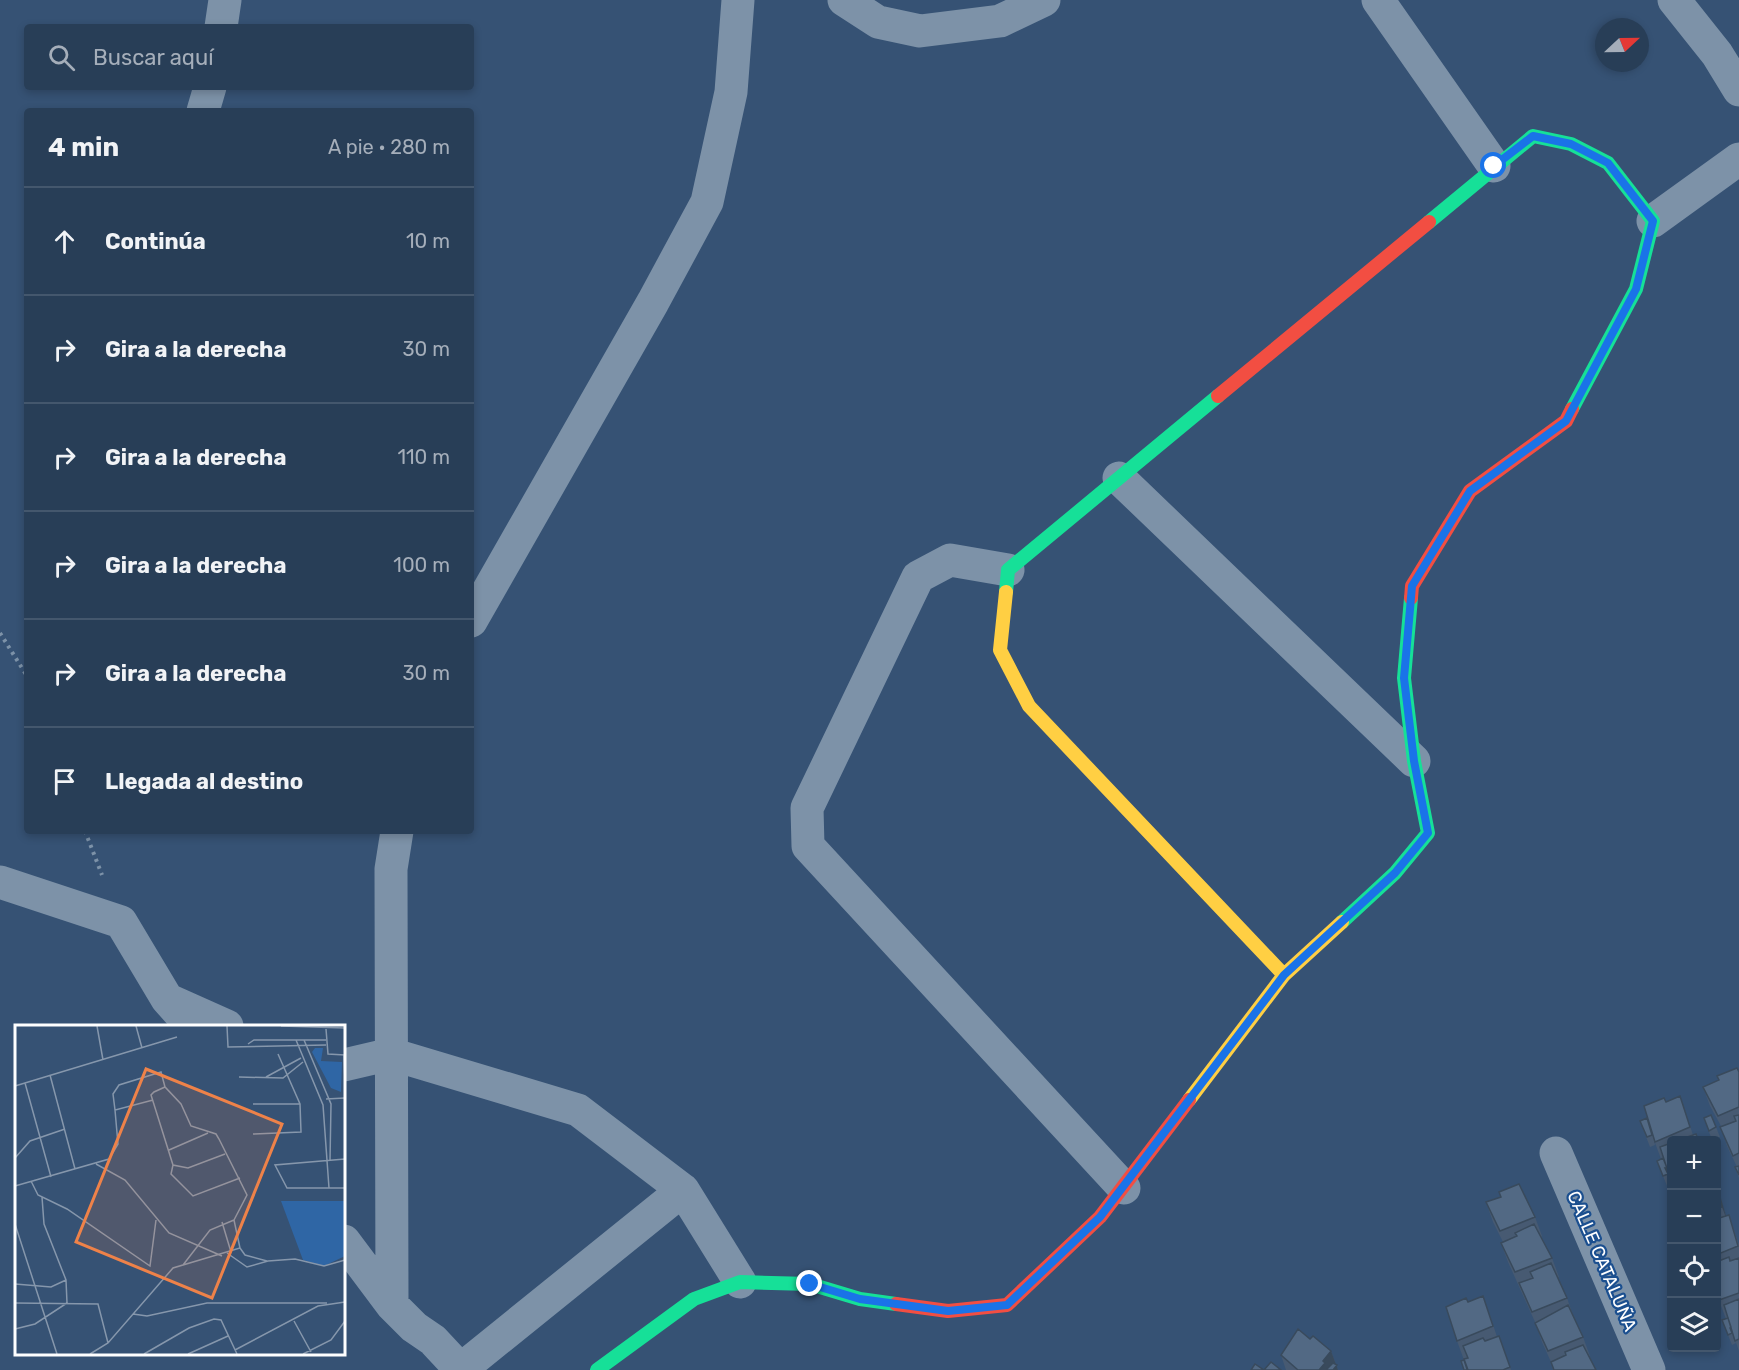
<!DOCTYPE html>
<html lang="es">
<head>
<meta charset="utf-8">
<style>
  :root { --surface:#283e57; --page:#344961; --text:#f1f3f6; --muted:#a5aeba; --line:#44576d }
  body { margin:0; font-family:Rubik,sans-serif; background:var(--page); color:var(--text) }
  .controls { position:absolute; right:18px; bottom:18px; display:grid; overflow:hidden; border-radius:6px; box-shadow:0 3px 9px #0003 }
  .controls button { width:54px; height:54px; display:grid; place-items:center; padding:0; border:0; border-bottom:2px solid var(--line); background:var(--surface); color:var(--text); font:30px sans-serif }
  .compass { position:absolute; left:1595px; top:18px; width:54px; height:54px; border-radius:50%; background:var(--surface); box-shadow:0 3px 9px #0003; rotate:68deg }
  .stop { position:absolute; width:18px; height:18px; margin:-14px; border:4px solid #1a73e8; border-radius:50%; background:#fff }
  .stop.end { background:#1a73e8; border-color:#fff; box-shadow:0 2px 6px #0008 }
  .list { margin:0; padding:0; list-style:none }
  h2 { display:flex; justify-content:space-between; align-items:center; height:78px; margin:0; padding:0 24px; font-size:26px }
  h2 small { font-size:20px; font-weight:400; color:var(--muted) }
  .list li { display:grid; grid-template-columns:39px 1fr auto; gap:18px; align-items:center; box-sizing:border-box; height:108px; padding:0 24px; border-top:2px solid var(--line) }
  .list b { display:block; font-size:22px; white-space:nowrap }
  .list em { font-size:20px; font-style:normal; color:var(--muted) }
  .icon { flex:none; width:33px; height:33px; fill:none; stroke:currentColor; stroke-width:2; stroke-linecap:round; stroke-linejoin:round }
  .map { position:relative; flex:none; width:1739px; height:1370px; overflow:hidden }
  .search { position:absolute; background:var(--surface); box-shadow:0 3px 9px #0003; left:24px; top:24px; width:450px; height:66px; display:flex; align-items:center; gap:15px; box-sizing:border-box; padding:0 21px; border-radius:6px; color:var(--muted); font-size:22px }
  .panel { position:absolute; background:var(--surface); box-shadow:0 3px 9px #0003; left:24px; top:108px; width:450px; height:726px; border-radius:6px }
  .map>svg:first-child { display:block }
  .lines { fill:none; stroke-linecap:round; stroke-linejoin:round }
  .path { stroke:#7d92a8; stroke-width:4; stroke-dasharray:3 4.5; stroke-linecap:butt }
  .street { stroke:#7d92a8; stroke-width:33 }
  .fast { stroke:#16e098; stroke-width:14 }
  .slow { stroke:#ffcf43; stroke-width:14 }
  .jam { stroke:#f24e42; stroke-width:14 }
  .wall { fill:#475a72 }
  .shaded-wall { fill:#394a5c }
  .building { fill:#526984; stroke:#394a5c; stroke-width:1.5 }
  .route { stroke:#1a73e8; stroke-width:8 }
  .labels { text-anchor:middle; stroke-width:4.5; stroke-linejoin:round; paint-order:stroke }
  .street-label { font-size:18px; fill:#fff; stroke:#1b4f8f }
  .inset-road { fill:none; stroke:#8697ac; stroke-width:1.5 }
  .view { fill:#ee8249; fill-opacity:0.15; stroke:#ee8249; stroke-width:3 }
  .inset-edge { fill:none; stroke:#fff; stroke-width:3 }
</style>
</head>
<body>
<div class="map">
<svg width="1739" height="1370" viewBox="0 0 1739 1370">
  <rect width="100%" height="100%" fill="#365274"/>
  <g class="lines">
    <path class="path" d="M0,633L27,676
      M85,831L102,875"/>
    <path class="street" d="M844,0L878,22L920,31L1000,21L1044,0
      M1378,0L1494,166
      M1674,0L1717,54L1739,90
      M221,27L225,0
      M203,111L210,87
      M1653,221L1739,159
      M1119,478L1414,761
      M1008,570L950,560L918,577L807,808L808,846L1124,1188
      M471,621L653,302L707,202L731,92L738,0
      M0,882L121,922L167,999L191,1026
      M171,1001L227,1026
      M344,1065L391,1054L578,1110L683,1190L740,1282
      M1556,1153L1649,1370
      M344,1241L392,1305L414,1327L433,1340L461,1370
      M392,1305L391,869L397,831
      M460,1370L683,1190"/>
    <path class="fast" d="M1429,222L1533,136L1571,144L1608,163L1653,221L1636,289L1572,409
      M1006,592L1008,570L1218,396
      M1342,922L1395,873L1428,833L1414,761L1404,678L1411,598
      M597,1370L694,1299L740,1282L810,1284L860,1299L896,1304"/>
    <path class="slow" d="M1006,592L1000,650L1029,706L1284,975
      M1189,1100L1284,975L1342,922"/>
    <path class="jam" d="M1218,396L1429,222
      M1411,598L1412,586L1470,491L1566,421L1572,409
      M896,1304L948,1311L1007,1305L1100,1217L1189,1100"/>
  </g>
  <path class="wall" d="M1739,1072V1178L1735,1167H1737L1727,1146L1721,1126L1710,1106L1703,1087Z
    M1680,1096L1693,1135L1698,1140H1671V1183L1669,1178L1671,1184L1667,1186L1661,1171V1159L1654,1140L1655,1145L1650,1147L1640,1121L1647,1118L1666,1102Z
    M1704,1118L1716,1127L1720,1137L1712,1140Z
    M1716,1184L1726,1216L1729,1215L1739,1245V1351L1734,1337H1733L1736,1343L1732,1345L1726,1330V1319L1718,1298L1720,1304L1716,1305Z
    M1500,1197L1535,1217L1542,1236L1541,1237L1552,1258L1559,1277H1558L1567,1298L1574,1318L1583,1337L1590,1356L1589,1357L1596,1370H1553L1551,1362L1542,1342L1535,1322L1508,1262L1501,1243L1503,1242L1493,1222L1486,1202Z
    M1468,1302L1490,1315L1497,1337L1499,1336L1511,1370H1464V1360L1457,1341Z
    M1310,1339L1331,1351L1338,1370H1286L1281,1355Z"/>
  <path class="shaded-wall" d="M1716,1184L1720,1195L1729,1226L1722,1207Z
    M1331,1351L1338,1370H1319L1323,1361Z"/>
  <path class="building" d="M1737,1068L1739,1072V1107L1718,1116L1703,1087L1719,1080L1717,1076Z
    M1680,1096L1690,1127L1655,1142L1644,1106L1664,1098L1666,1102Z
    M1711,1115L1716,1127L1709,1131L1704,1118Z
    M1739,1115V1153L1733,1156L1720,1127L1736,1121L1734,1116Z
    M1647,1118L1652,1135L1647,1137L1640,1121Z
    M1696,1134L1698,1140H1679Z
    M1671,1143V1181L1660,1147Z
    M1663,1158L1667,1168H1665L1668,1174L1663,1176L1657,1161Z
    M1739,1166V1175L1735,1167Z
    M1519,1184L1535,1217L1500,1231L1486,1202L1501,1197L1499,1192Z
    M1716,1187L1722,1207L1716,1209Z
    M1729,1215L1738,1246L1716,1255V1219Z
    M1534,1224L1552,1258L1515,1272L1501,1243L1517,1236L1515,1233Z
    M1729,1257L1730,1261L1739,1258V1293L1719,1300L1716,1293V1262Z
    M1551,1263L1567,1298L1532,1312L1519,1283L1533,1278L1530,1272Z
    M1483,1296L1493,1326L1457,1341L1446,1307L1466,1298L1468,1302Z
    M1739,1299V1339L1735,1341L1724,1305Z
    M1568,1305L1583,1337L1548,1351L1535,1323Z
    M1728,1318L1731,1327L1730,1328L1732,1333L1728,1335L1722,1320Z
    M1298,1329L1310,1339L1313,1336L1331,1351L1323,1361L1325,1363L1319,1370H1298L1281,1355Z
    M1499,1336L1510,1367L1503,1370H1468L1464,1359L1468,1358L1463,1346L1483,1338L1485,1341Z
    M1583,1345L1596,1370H1554L1551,1362L1566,1355L1565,1352Z
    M1464,1360L1467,1369L1468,1370H1464L1461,1361Z
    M1271,1362L1281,1370H1264Z
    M1333,1363L1337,1365L1333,1370H1328L1327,1369Z
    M1255,1364L1264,1370H1251Z"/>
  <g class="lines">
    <path class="route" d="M810,1284L860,1299L948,1311L1007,1305L1100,1217L1284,975L1395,873L1428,833L1414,761L1404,678L1412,586L1470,491L1566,421L1636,289L1653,221L1608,163L1571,144L1533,136L1494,166"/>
  </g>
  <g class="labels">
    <g class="street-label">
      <text transform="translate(1602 1261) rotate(67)" y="6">CALLE CATALUÑA</text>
    </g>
  </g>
  <g transform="translate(15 1025)">
    <rect width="330" height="330" fill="#365274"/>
    <path d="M300,23H308L306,36L327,37L326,67L316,63L297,27ZM266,176H330V231L309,241L288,235Z" fill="#2f66a5"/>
    <path class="inset-road" d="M82,1L88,35M121,1L127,23M212,1L213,22L311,20M266,1L330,3M311,4L313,29L330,30M281,15L308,80L314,163M289,15L316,79L315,136M233,19L239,15H311M329,30L330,58M35,50L60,144M224,52L268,53L288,37M251,52L286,33M10,58L36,152M0,61L162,12M311,74L330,73M238,79H285M100,85L98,69L104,60L146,47L150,62M238,109L286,107L285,79L263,29M154,125L193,108M0,133L15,116L50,104M330,134L260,140L272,163H330M81,139L110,155L154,208L207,231M158,140L156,149L178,171L225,153M16,156L23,170L52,184L135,241L141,195M0,161L94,134L103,119L100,85L138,75M207,197L216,227M0,199L42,329M225,223L230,230L252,236M212,228L232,242L253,236L280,234L309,241L330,235M168,240L195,205L219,195M0,259L36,262L51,255M0,278L83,279L93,318M118,289L132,291L192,278H312M279,296L296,327M0,304L20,299L52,278L51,255L29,199L27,172M220,325L303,281L330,277M75,329L93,318L158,243L225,223L219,195L232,170L204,114L201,109L176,101L166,79L150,62L139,67L136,70L158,140L173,143L210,129M129,329L174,303L199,294L206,295L222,329M173,329L213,311M288,329L316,315L330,296"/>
    <path class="view" d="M131,44L267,99L197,273L61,217Z"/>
    <rect width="330" height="330" class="inset-edge"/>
  </g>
</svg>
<div class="controls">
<button>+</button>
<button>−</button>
<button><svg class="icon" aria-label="locate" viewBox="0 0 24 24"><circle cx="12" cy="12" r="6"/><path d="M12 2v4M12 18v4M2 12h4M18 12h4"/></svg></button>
<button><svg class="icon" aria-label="layers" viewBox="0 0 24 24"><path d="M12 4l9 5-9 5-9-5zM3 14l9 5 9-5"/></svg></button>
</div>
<svg class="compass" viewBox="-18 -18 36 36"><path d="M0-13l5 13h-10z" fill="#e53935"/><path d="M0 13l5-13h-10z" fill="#a5aeba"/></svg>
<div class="stop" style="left:1494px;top:166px"></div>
<div class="stop end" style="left:810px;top:1284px"></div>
<div class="search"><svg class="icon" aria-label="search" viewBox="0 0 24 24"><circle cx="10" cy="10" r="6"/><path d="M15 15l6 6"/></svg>Buscar aquí</div>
<section class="panel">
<h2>4 min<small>A pie · 280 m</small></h2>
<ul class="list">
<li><svg class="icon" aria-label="ahead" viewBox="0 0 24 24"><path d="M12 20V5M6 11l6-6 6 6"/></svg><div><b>Continúa</b></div><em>10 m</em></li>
<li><svg class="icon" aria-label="right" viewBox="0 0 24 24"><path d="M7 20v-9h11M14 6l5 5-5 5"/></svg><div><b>Gira a la derecha</b></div><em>30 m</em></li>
<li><svg class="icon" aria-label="right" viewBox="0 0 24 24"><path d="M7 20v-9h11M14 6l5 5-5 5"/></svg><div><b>Gira a la derecha</b></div><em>110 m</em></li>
<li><svg class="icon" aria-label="right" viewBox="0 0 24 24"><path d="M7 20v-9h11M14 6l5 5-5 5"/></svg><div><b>Gira a la derecha</b></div><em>100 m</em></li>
<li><svg class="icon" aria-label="right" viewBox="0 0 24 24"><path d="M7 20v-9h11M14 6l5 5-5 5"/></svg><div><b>Gira a la derecha</b></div><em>30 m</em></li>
<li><svg class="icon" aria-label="arrive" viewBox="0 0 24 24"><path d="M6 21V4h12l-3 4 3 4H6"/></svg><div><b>Llegada al destino</b></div></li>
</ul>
</section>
</div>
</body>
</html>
